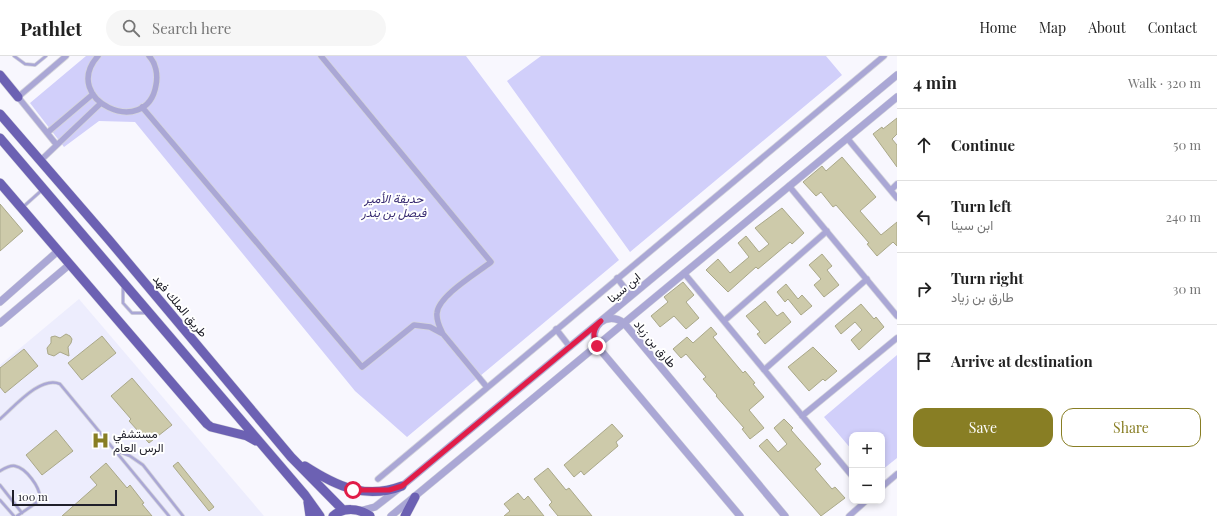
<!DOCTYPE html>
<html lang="en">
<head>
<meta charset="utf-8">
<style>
  :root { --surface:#fff; --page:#f6f6f6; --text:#222; --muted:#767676; --line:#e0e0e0; --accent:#887e24 }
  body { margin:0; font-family:"Playfair Display",Vazirmatn,serif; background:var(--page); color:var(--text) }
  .controls { position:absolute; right:12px; bottom:12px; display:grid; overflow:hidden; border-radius:8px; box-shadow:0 2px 6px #0003 }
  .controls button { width:36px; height:36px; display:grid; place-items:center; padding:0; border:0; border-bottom:1px solid var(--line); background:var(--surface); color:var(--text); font:20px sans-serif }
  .scale { position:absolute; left:12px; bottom:10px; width:105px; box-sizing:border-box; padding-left:4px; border:2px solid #20202b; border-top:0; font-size:11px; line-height:14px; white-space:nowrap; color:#20202b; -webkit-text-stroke:3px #fff; paint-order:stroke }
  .stop { position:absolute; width:12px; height:12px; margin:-9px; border:3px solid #e11d48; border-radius:50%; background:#fff }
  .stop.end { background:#e11d48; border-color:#fff; box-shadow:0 1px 4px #0008 }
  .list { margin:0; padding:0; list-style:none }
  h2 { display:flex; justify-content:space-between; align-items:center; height:52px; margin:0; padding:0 16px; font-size:17px }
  h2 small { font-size:13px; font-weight:400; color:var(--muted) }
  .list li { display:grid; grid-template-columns:26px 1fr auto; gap:12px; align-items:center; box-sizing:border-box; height:72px; padding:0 16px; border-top:1px solid var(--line) }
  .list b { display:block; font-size:15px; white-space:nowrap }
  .list p { margin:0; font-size:13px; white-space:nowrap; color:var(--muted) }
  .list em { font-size:13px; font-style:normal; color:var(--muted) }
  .actions { display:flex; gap:8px; padding:12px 16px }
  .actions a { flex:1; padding:9px 0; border:1px solid var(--accent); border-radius:12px; text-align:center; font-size:14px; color:var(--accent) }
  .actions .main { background:var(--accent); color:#fff }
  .icon { flex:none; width:22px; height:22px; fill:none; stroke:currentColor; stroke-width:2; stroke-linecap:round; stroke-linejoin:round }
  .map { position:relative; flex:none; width:897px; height:460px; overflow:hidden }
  header { display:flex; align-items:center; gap:24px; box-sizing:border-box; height:56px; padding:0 20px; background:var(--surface); border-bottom:1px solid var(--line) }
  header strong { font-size:19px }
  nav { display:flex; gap:22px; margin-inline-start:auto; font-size:14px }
  .search { width:280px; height:36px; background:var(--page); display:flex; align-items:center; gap:10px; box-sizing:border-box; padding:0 14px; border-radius:22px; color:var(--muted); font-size:15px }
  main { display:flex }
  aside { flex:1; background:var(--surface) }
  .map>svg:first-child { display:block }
  .built { fill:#ededfd }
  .green { fill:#d1cffa }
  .building { fill:#cdcaaa; stroke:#aaa889 }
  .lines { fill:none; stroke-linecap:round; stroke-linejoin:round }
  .service-casing { stroke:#d5d5dc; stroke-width:4 }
  .minor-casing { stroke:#d5d5dc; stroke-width:7 }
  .tertiary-casing { stroke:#d5d5dc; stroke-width:8 }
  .primary-casing { stroke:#d5d5dc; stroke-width:10 }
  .service { stroke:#aaa7d5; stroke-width:2.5 }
  .minor { stroke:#aaa7d5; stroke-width:5.5 }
  .tertiary { stroke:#aaa7d5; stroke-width:7 }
  .primary { stroke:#6c61b3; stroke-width:9 }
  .route { stroke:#e11d48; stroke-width:5 }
  .labels { text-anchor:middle; stroke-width:4; stroke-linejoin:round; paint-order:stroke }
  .park-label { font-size:12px; font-style:italic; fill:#362970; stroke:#fff }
  .street-label { font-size:12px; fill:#20202b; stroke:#fff }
  .poi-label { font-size:12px; fill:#20202b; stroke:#fff; text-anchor:start }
</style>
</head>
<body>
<header>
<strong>Pathlet</strong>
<div class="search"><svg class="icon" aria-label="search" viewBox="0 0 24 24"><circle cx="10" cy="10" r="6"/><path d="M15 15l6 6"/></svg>Search here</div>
<nav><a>Home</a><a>Map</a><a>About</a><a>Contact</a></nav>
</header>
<main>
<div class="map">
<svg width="897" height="460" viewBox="0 0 897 460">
  <rect width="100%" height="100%" fill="#f8f7fe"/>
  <path class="built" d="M79,243L264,460H0V309Z"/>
  <path class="green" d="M86,0H466L619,204L407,381L355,335L135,66L99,65L64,91L30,47Z
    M541,0H826L842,19L630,196L507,25Z
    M897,299V402L882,414V379H852V394L824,361Z"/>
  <path class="building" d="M897,62V78L892,83L897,89V111L873,78L882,71L883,73Z
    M842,101L876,141L860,155L881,179L897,166V190L893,186L877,200L867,188L869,187L836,149L833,151L821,136L816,140L803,126L822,110L826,115Z
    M0,148L23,175L0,195Z
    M782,152L804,177L792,188L790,186L758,213L756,211L728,236L706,214L718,203L730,217L749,201L738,187L746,180L759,196L769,188L755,172Z
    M822,198L832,210L827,214L839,229L824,241L814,229L821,223L809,209Z
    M683,226L694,239L686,246L699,262L686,273L674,260L660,271L651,260L668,246L664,241Z
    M786,228L798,243L802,239L812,250L801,259L788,243L785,246L777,236Z
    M765,245L777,260L783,256L791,266L765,288L757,278L760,276L746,260Z
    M861,248L874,263L876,261L884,271L859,294L851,284L862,274L855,266L841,278L835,270Z
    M711,271L717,278L713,281L743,317L745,315L755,327L753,328L764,341L749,354L764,372L750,383L742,373L744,372L716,340L717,339L703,323L706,321L686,298L681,302L673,293L687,281L693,287Z
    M66,278L70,280L72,283L71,287L68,291L69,300L60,296L54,300L48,298L47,292L51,287V281L55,280L60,282Z
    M102,280L116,297L82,324L68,307Z
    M813,291L837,315L825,325L823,323L809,335L788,311Z
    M24,293L38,310L5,337L0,331V312Z
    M132,322L172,369L149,387L129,365L131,363L111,340Z
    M784,363L793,372L791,374L821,408L815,413L832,433L835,431L845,442L821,460L759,390L767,383L778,396L787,388L774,372Z
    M612,368L623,380L616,386L618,390L584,419L581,415L574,421L564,409Z
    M56,374L73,395L42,419L26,399Z
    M178,406L214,451L209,455L173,410Z
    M106,407L127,432L130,429L144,447L142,448L152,460H62L97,429L90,421Z
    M548,412L566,434L569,432L592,460H558L549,449L552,446L534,423Z
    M518,437L524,444L528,440L544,460H504L510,455L504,448Z"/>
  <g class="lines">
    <defs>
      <path id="service" d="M14,0L25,8L35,9L46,0
        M23,151L42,134
        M123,230V247L132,257H146
        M0,363C14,351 41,319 60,328L169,460
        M117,395L130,400L143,409L183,460
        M0,415C5,412 10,409 15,410C26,412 40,431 40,442L36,447L17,460
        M0,429L22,457
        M0,444L14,460"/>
      <path id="minor" d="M98,0C59,44 147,84 156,29C158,19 156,7 149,0
        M142,51L362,311L414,269L430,271L443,278C440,272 436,265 437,257C438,240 477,217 491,206L321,0
        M47,77L93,38
        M847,82L897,142
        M56,88L18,41L66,0
        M40,105L100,48
        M789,130L897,260
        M891,134L897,128
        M684,217L852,420
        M617,222L631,240
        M724,265L827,175
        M556,273L570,291
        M443,278L486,330
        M764,314L867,223
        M802,360L897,282
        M378,423L884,0
        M882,431L897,418
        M849,460L866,445"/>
      <path id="tertiary" d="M0,246L58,195
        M0,267L69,209
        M360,455L375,451L402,430L897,19
        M391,460L897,41
        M740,460L597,290C587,271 607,254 624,267L785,460"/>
      <path id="primary" d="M0,19L18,41
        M0,58L109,184L291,401L343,454
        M0,82L305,439L320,460
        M0,127L207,368L211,371L247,380L256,385
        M305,410C336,430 365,444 402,430
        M308,446L310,460
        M333,460C343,451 359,452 370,460
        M405,460L415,441"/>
    </defs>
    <use href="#service" class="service-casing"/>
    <use href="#minor" class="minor-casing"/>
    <use href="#tertiary" class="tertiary-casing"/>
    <use href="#primary" class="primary-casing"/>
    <use href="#service" class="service"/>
    <use href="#minor" class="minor"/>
    <use href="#tertiary" class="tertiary"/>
    <use href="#primary" class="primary"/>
  </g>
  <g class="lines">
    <path class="route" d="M353,434H389L402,430L601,265C593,273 592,280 597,290"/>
  </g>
  <defs>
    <symbol id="hospital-bare" viewBox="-9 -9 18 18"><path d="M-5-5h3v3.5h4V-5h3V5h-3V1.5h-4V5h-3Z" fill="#887e24" stroke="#fff" stroke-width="2.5" paint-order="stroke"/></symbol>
  </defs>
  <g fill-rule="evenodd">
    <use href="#hospital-bare" x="88" y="372" width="25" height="25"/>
  </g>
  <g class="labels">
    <g class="park-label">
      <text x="394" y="147">حديقة الأمير<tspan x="394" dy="14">فيصل بن بندر</tspan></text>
    </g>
    <g class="street-label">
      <text transform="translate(624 232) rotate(-40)" y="4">ابن سينا</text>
      <text transform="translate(180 250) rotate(50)" y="4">طريق الملك فهد</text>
      <text transform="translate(655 288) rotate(50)" y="4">طارق بن زياد</text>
    </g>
    <g class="poi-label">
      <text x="113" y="382">مستشفي<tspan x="113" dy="14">الرس العام</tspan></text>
    </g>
  </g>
</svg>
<div class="controls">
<button>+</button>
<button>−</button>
</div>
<div class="scale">100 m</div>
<div class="stop" style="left:353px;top:434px"></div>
<div class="stop end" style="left:597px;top:290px"></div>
</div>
<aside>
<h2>4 min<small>Walk · 320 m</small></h2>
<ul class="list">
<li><svg class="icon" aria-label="ahead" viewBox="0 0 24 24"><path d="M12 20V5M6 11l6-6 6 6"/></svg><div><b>Continue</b></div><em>50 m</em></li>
<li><svg class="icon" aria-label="left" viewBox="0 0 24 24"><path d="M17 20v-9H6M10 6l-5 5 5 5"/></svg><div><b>Turn left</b><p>ابن سينا</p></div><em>240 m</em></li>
<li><svg class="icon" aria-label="right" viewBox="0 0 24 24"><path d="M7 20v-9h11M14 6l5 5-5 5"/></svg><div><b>Turn right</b><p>طارق بن زياد</p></div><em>30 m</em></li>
<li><svg class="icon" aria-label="arrive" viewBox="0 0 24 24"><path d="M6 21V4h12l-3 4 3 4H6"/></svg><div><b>Arrive at destination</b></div></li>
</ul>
<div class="actions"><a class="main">Save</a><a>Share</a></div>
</aside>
</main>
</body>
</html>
